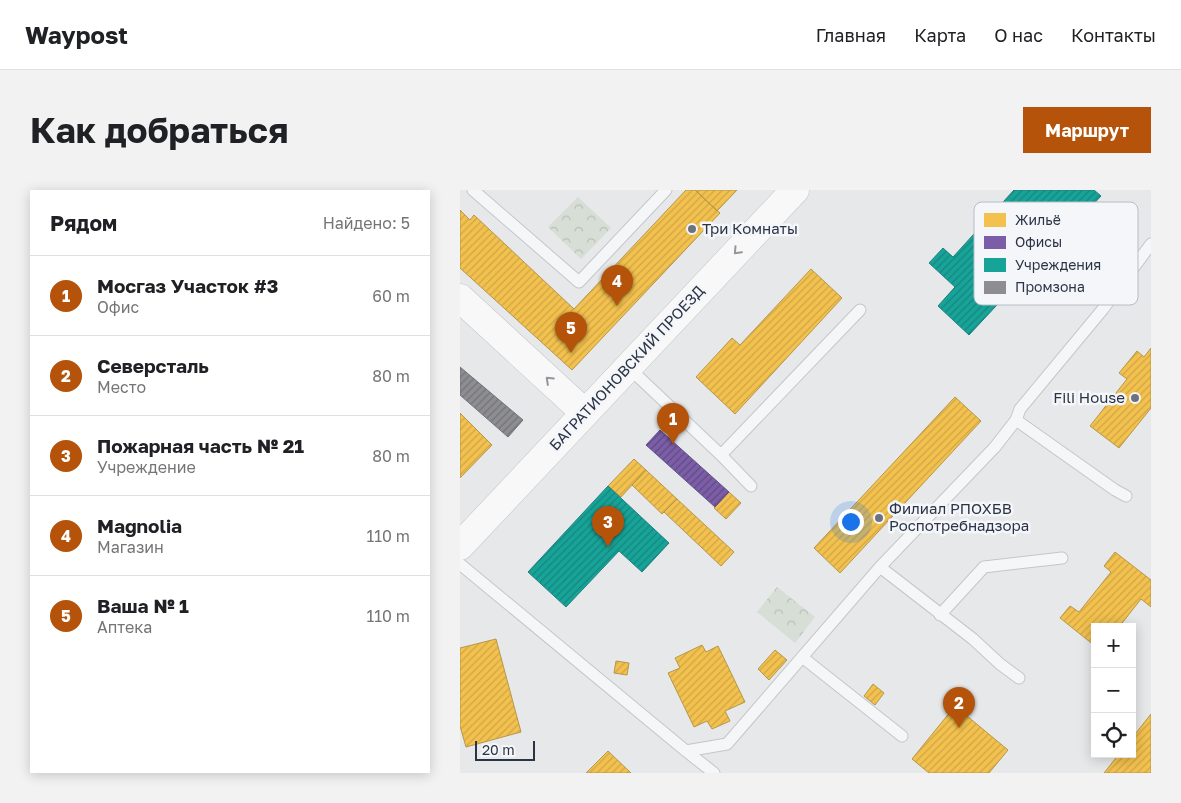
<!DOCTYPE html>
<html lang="ru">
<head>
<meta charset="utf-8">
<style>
  :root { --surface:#fff; --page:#f2f2f2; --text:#202124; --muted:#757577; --line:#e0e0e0; --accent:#b45309 }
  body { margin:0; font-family:"Golos Text",sans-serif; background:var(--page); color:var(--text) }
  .controls { position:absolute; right:15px; bottom:15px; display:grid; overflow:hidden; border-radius:0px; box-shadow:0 2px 12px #0003 }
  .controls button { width:45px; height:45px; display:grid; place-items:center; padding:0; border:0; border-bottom:1px solid var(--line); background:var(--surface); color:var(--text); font:25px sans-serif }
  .scale { position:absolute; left:15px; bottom:12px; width:60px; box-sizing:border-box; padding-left:5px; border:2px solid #2b3445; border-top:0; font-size:14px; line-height:18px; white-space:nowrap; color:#2b3445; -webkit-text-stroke:4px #f4f6f9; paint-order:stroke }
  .you { position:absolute; left:390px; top:331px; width:18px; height:18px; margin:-12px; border:4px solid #fff; border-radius:50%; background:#1a73e8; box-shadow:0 0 0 8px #1a73e833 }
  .badge { display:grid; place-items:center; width:32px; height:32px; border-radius:50%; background:var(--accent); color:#fff; font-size:16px; font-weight:700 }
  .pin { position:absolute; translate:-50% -41px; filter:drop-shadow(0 1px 2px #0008) }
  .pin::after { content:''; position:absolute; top:26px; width:18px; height:15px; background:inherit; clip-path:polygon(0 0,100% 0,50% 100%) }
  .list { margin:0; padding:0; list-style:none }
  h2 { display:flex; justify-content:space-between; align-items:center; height:65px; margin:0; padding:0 20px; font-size:21px }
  h2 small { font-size:16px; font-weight:400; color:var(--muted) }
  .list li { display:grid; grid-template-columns:32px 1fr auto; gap:15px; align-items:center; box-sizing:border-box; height:80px; padding:0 20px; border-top:1px solid var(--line) }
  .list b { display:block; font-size:19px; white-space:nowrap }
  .list p { margin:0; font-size:16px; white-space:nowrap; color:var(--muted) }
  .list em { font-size:16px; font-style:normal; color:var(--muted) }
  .icon { flex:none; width:28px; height:28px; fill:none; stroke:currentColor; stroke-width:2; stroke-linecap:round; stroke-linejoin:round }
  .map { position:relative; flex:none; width:691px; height:583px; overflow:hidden; border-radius:0px }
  header { display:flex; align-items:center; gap:30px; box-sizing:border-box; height:70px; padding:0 25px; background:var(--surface); border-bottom:1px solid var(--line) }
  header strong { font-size:24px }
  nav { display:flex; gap:28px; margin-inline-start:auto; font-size:18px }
  .intro { display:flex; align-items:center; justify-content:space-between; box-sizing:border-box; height:120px; padding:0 30px }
  h1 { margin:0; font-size:35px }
  .button { padding:12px 22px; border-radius:0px; background:var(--accent); color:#fff; font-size:18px; font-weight:700 }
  main { display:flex; gap:30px; padding:0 30px }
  aside { flex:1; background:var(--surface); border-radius:0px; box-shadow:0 2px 12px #0003 }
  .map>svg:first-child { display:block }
  .forest { fill:url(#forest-crowns) }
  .homes { fill:url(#homes-hatch); stroke:#b6974b }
  .offices { fill:url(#offices-hatch); stroke:#63518a }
  .public { fill:url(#public-hatch); stroke:#1d827f }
  .industry { fill:url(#industry-hatch); stroke:#70727b }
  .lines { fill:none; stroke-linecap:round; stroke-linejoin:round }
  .lane-casing { stroke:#c4c6c8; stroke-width:13 }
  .secondary-casing { stroke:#c4c6c8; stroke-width:29 }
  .lane { stroke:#f5f6f7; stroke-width:11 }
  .secondary { stroke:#f8f8f8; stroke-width:28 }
  .oneway { stroke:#92969e }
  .poi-dot { fill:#6c737f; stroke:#f4f6f9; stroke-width:2 }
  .labels { text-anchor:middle; stroke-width:5; stroke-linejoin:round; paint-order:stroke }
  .poi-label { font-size:15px; fill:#2b3445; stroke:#f4f6f9; text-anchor:start }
  .street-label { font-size:15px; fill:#2b3445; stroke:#f4f6f9 }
  .key { fill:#f4f6f9; stroke:#b8bcc3; stroke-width:1 }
  .key-label { font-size:14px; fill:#2b3445 }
</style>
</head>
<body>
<header>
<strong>Waypost</strong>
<nav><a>Главная</a><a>Карта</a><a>О нас</a><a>Контакты</a></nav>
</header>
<div class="intro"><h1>Как добраться</h1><a class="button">Маршрут</a></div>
<main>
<aside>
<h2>Рядом<small>Найдено: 5</small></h2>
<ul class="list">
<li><span class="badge">1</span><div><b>Мосгаз Участок #3</b><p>Офис</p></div><em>60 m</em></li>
<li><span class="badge">2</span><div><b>Северсталь</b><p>Место</p></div><em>80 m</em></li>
<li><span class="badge">3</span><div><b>Пожарная часть № 21</b><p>Учреждение</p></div><em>80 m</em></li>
<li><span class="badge">4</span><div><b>Magnolia</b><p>Магазин</p></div><em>110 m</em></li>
<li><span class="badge">5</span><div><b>Ваша № 1</b><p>Аптека</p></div><em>110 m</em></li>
</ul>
</aside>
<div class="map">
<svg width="691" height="583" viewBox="0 0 691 583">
  <defs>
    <pattern id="forest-crowns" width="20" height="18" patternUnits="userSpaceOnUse" patternTransform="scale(1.25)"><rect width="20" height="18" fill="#d6ded6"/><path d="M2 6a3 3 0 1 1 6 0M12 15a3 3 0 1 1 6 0" fill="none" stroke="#b8bfb9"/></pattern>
    <pattern id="homes-hatch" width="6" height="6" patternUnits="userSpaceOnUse" patternTransform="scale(1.25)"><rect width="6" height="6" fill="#f2c14e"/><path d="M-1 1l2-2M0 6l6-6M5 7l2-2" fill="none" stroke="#d0a645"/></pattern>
    <pattern id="offices-hatch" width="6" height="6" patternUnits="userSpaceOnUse" patternTransform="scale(1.25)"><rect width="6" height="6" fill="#7b5ea7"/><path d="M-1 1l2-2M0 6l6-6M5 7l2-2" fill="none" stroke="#604a82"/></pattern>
    <pattern id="public-hatch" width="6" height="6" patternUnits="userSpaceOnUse" patternTransform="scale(1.25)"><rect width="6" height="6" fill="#17a398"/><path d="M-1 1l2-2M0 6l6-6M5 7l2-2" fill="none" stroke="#15867e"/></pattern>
    <pattern id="industry-hatch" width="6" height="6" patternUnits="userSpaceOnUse" patternTransform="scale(1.25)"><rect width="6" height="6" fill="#8d8d92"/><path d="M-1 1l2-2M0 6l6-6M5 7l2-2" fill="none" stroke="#737479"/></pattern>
  </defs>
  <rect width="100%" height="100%" fill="#e6e8ea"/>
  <path class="forest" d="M118,7L151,38L121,69L88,37Z
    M317,397L355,427L335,453L297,422Z"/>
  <path class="homes" d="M226,0H235L260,23L112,180L0,78V20L10,30L14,25L114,119Z
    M235,0H277L257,21Z
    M351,79L382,108L275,224L236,187L272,148L280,155Z
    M691,158V218L659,258L630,236L667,189L659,183L677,161L684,167Z
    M495,207L521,231L380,383L354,358Z
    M0,223L32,255L0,288Z
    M174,269L186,280L161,307L148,296Z
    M186,280L217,309L202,324L172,295Z
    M269,302L281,313L266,329L254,318Z
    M217,309L274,362L261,376L204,322Z
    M655,362L691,390V417L681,409L659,437H635V456L600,428L610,416L619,422L651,382L644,376Z
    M36,449L61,542L6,557L0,536V458Z
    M242,455L246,462L258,456L285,512L265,521L270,531L252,539L247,531L234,537L208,483L220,478L215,468Z
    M315,460L327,470L309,490L298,479Z
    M156,471L169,473L167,485L154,483Z
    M413,494L424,503L415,515L404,506Z
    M495,516L548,560L529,583H469L452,569Z
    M691,524V583H644L659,564H672V548Z
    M148,561L171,583H126Z"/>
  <path class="offices" d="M200,240L269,302L255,317L186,255Z"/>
  <path class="public" d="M554,0H634L641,6L604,46L589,32L537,89L550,101L509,145L478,116L495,97L469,73L483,58L493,67Z
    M148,296L209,353L182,382L159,361L106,417L68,382Z"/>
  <path class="industry" d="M0,177L63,230L48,247L0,205Z"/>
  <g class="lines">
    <defs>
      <path id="lane" d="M13,0L119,92L206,0
        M168,177L261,265L291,296
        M556,230L655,300L666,306
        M261,265L400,120
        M0,374L226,561L267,554L420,377L535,257L556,230L560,219L643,119L691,54
        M420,377L513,449L540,474L559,488
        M480,425L524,377L602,368
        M342,467L442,546
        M226,561L254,583"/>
      <path id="secondary" d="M0,108L125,223
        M0,356L335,0"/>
    </defs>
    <use href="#lane" class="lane-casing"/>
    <use href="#secondary" class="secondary-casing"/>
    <use href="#lane" class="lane"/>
    <use href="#secondary" class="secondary"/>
  </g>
  <defs><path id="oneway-chevron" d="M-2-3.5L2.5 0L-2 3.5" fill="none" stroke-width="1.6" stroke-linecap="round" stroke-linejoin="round" transform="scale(1.25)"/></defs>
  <g class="oneway">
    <use href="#oneway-chevron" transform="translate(277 61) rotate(133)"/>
    <use href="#oneway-chevron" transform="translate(89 190) rotate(-137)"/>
  </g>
  <g class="poi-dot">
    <circle cx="232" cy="39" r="5"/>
    <circle cx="675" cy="208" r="5"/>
    <circle cx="419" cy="328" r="5"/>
  </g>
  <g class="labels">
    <g class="poi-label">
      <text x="242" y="44">Три Комнаты</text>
      <text x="665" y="213" text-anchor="end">Fili House</text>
      <text x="429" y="324">Филиал РПОХБВ<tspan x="429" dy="17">Роспотребнадзора</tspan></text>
    </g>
    <g class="street-label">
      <text transform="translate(167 178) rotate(-47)" y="5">БАГРАТИОНОВСКИЙ ПРОЕЗД</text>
    </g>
  </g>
  <rect x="514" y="12" width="164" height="103" rx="8" class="key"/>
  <rect x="524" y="23" width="22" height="14" fill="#f2c14e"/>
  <rect x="524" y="46" width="22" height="13" fill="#7b5ea7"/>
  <rect x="524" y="68" width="22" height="14" fill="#17a398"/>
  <rect x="524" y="91" width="22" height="13" fill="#8d8d92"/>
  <g class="key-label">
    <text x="555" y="35">Жильё</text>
    <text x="555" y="57">Офисы</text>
    <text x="555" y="80">Учреждения</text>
    <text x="555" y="102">Промзона</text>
  </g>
</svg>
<div class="controls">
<button>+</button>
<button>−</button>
<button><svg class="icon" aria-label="locate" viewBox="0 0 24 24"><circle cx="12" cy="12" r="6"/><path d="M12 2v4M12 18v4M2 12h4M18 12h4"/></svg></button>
</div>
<div class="scale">20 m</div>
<div class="you"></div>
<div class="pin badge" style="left:213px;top:254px">1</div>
<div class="pin badge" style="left:499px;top:538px">2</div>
<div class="pin badge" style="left:148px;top:357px">3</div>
<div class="pin badge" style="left:157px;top:116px">4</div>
<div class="pin badge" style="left:111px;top:163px">5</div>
</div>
</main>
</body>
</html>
